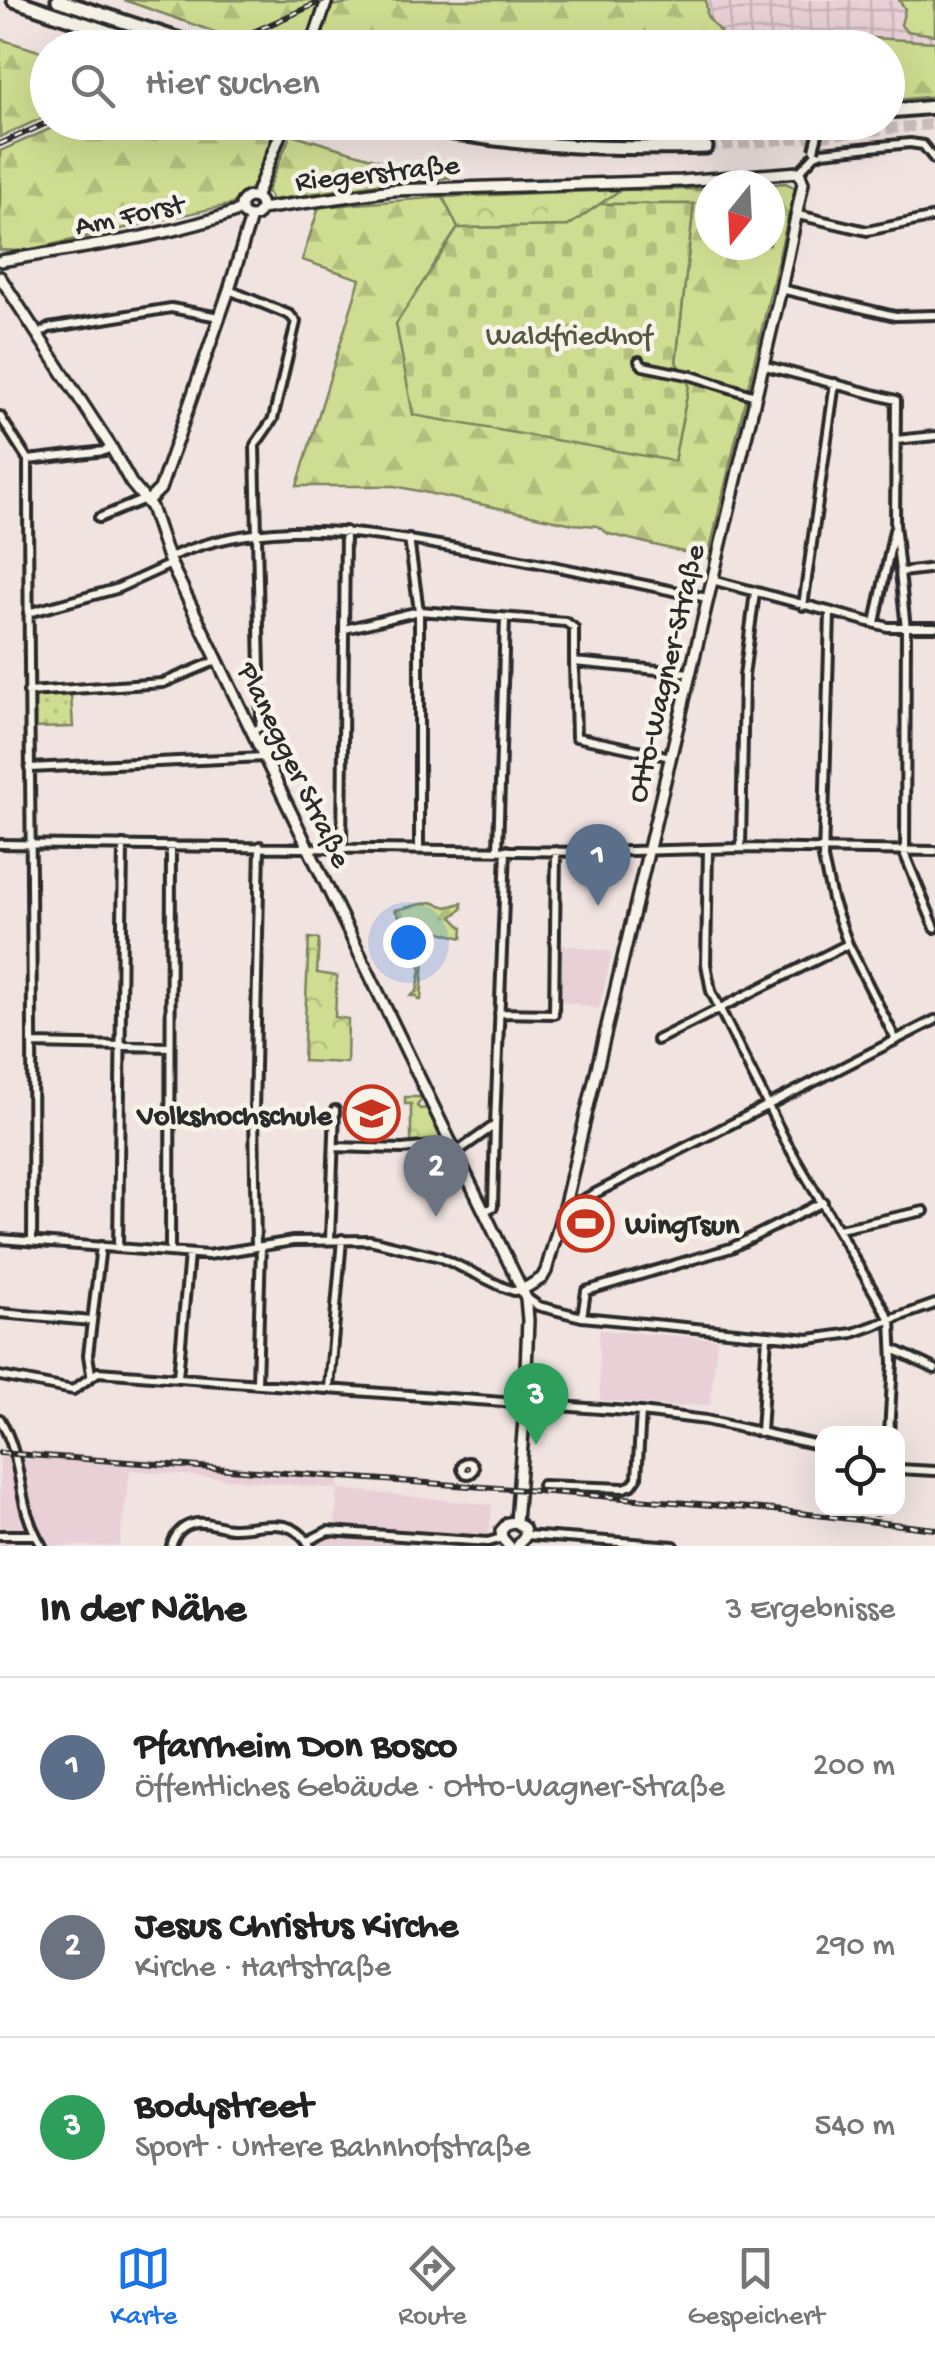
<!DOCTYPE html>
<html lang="de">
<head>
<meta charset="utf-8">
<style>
  :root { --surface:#fff; --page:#f2f2f2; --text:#222; --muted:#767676; --line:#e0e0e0; --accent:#1a73e8 }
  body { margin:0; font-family:"Gochi Hand",sans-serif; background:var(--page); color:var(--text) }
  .controls { position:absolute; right:30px; bottom:30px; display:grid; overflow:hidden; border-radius:20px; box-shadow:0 10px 40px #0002 }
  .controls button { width:90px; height:90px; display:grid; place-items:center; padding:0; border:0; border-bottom:2px solid var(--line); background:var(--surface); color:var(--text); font:50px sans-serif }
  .compass { position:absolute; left:695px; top:170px; width:90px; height:90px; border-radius:50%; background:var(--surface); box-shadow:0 10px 40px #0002; rotate:198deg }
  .you { position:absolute; left:408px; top:942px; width:35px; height:35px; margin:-25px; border:8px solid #fff; border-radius:50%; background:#1a73e8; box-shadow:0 0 0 15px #1a73e833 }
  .badge { display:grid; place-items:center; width:65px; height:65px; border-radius:50%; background:var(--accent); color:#fff; font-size:32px; font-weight:700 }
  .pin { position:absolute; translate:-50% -82px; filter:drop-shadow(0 2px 5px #0008) }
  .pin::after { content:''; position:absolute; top:52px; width:35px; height:30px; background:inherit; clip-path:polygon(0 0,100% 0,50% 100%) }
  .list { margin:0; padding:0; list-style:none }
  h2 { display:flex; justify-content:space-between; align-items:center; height:130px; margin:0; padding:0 40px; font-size:42px }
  h2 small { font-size:32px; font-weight:400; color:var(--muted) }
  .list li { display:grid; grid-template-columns:65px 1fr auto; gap:30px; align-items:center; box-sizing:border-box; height:180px; padding:0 40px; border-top:2px solid var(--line) }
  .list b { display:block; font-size:38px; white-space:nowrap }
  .list p { margin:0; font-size:32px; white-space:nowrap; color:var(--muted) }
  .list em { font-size:32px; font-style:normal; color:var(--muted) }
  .icon { flex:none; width:55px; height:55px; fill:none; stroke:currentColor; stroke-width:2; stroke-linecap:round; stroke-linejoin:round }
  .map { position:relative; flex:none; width:935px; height:1546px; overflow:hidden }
  .search { position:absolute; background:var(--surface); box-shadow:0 10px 40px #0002; left:30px; right:30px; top:30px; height:110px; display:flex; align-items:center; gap:25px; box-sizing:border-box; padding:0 35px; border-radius:55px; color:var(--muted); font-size:38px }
  .sheet { height:670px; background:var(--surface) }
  nav { display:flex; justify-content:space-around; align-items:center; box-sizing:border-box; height:140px; border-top:2px solid var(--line); background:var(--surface); font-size:28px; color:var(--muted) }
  nav a { display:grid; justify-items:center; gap:5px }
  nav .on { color:var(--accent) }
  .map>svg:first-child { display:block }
  .built { fill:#e8d0d6 }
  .industrial { fill:url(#industrial-grid) }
  .grass { fill:url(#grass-dots); stroke:#7c845e; stroke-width:2.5 }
  .forest { fill:url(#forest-firs); stroke:#7c845e; stroke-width:2.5 }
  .cemetery { fill:url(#cemetery-stones); stroke:#7c845e; stroke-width:2.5 }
  .park { fill:url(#park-crowns); stroke:#7c845e; stroke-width:2.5 }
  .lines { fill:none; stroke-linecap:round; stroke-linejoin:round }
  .highway-tunnel { stroke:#c9bebc; stroke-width:11; stroke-dasharray:11 5.5; stroke-linecap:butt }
  .street-casing { stroke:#2b2b2b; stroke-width:14 }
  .secondary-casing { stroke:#2b2b2b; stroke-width:16 }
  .highway-casing { stroke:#2b2b2b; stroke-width:19 }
  .street { stroke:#f7f3e8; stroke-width:6 }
  .secondary { stroke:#f7f3e8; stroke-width:9 }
  .highway { stroke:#f7f3e8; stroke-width:11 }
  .rail-casing { stroke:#2b2b2b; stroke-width:6 }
  .rail { stroke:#f7f3e8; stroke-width:2.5; stroke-dasharray:8; stroke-linecap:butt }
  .street-bridge-casing { stroke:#2b2b2b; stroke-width:14; stroke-linecap:butt }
  .street-bridge { stroke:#f7f3e8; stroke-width:6 }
  .labels { text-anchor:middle; stroke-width:9; stroke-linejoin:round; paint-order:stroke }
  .street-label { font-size:30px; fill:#2b2b2b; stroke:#f7f3e8 }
  .park-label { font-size:30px; fill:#545844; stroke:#f7f3e8 }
  .poi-label { font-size:30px; font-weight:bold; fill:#2b2b2b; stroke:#f7f3e8; text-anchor:end }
</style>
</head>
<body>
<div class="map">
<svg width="935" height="1546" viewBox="0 0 935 1546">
  <defs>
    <pattern id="industrial-grid" width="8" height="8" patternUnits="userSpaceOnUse" patternTransform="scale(2.5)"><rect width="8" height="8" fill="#e8d0d6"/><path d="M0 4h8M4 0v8" fill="none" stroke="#c7b3b8"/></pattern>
    <pattern id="grass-dots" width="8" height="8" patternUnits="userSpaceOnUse" patternTransform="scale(2.5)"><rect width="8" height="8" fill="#cedd91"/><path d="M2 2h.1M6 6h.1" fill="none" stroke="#b1be7d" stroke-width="1.8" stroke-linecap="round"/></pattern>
    <pattern id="forest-firs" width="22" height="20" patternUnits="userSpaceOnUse" patternTransform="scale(2.5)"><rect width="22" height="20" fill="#cedd91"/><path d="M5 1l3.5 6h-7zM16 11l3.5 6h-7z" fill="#b1be7d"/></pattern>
    <pattern id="cemetery-stones" width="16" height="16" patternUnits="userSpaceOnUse" patternTransform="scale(2.5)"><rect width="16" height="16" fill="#cedd91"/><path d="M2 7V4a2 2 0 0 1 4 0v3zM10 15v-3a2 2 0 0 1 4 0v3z" fill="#b1be7d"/></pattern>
    <pattern id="park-crowns" width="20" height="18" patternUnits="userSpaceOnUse" patternTransform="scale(2.5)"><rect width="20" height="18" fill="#cedd91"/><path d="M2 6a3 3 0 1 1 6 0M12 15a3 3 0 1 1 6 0" fill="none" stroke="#b1be7d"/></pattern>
  </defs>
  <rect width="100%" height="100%" fill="#f0e3e0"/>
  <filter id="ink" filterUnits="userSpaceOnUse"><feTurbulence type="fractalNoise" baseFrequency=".01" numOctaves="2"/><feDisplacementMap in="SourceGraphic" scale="20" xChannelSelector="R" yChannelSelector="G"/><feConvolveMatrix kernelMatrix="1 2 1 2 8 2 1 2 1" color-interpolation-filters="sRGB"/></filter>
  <g filter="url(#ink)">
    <path class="built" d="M556,944L612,952L599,1009L558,1000Z
      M599,1330L717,1339L710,1405L690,1404L678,1407L600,1400Z
      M0,1449L339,1473V1489L492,1505L488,1546H316L315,1541L334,1536L338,1489L130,1470L119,1546H0Z"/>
    <path class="industrial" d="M334,0H935V42L873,38L865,47L339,48L331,6Z"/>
    <path class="grass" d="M71,695L73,727L32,728L33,702L38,696Z"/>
    <path class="forest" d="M124,0H334L331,6L368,0H706L707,16L732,47H257Z
      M899,0H935V35L906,31L901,25L905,9Z
      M873,38L935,42V96L888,101V48L865,47Z
      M0,39L48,54L47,116L0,137Z
      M263,123L275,127C269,144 264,176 251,189C245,195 238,194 233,204L23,251L0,250V151L63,123Z
      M291,134L415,171L444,174L449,178L391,182L272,200L267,191Z
      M786,183L795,188L708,558L609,534L597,526L573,524L395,486H297L360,279L302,260L319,207L443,197L458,228L431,268L674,461L689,385L676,363L694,204H599L620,190L710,189V245H770V185H762Z
      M431,902L447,907L462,903V909L452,917L463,928L462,938L437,931L431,936L417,933L418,945L425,946L421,1000H418L417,996H411L417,991L421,969L411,949L410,932L395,910Z"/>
    <path class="cemetery" d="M599,204H694L676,362L689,385L674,461L413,415L396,324L458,228L568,226Z"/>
    <path class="park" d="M620,190L568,226L458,228L443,197Z
      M309,938L319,939L317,973L337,976L335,1017L348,1019L347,1063L303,1061Z
      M405,1097H423L417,1106L420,1109L427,1108L441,1140L411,1145V1104H405Z"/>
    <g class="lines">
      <path class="highway-tunnel" d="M706,147L935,124"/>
      <defs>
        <path id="street" d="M799,172L815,155L822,152L910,143L923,145L935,160
          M798,215L867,231L935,217
          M781,289L895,316L935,315
          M229,290L290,315L296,322L273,419L255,445L261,718L260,727L252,732
          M39,334L49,328L171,308L219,317
          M639,361L643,366L692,376L755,396
          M762,365L896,400L895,524L906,629L905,855L935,928
          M0,416L28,460L105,451L111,447
          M896,440L935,436
          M28,460C28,721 34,981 32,1241
          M99,518L145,499
          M409,539L419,611V848
          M168,558C272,511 383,535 490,554C563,567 635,583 707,598
          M902,572L935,568
          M712,580L888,627H935
          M803,606L835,383
          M28,613L116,589L171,564
          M830,613L823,859L832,899L848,944L896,1040
          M875,623L894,530
          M345,629L419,611L566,622L574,628V662L690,673
          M574,662L576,737L671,757
          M28,692L163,683L218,660
          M29,768L264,757
          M0,844L594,852L741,848L935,851
          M741,848L744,676L755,592
          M342,849L345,531
          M708,849L706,964L711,991L786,1142L891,1321L893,1362L889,1434
          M498,850L505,618
          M499,1013L554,1014L556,851
          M657,1040L848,944
          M34,1044L170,1047
          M334,1147L402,1149L453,1144
          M457,1152L495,1125L506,850
          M566,1200L578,1202L935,1020
          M484,1211L493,1207L495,1125
          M839,1229L924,1211
          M0,1239L208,1255L293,1241L370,1240L440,1257L503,1287L514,1291L522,1290
          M330,1239L335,1110
          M256,1247L254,1111L260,846
          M118,1248L123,845
          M170,1252L171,846
          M527,1298L538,1306L582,1317L809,1339L853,1333L935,1304
          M0,1313L92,1321
          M582,1317L586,1291L731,1248L823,1202
          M893,1349L935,1369
          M91,1374L88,1355L101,1246
          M0,1376L73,1390L98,1372L641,1412L706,1420L822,1446
          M178,1377L189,1254
          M257,1383L261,1246
          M329,1388L342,1239
          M0,1419C26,1464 14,1501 42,1546
          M761,1432L767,1336
          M462 1468a6 6 0 1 1 12 0a6 6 0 1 1-12 0Z
          M898,1469L935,1471
          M542,1485L624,1488L632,1485L637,1478L641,1412
          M876,1510V1508
          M0,1535H35
          M526,1535L674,1546
          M308,1541L328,1531L488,1542L502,1538
          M171,1546C175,1536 180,1527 192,1524C205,1520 218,1527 231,1528C261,1528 292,1514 310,1546"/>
        <path id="secondary" d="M311,48L327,0
          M241 207a10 10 0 1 1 20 0a10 10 0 1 1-20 0Z
          M255,198L285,122
          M261,209L392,190L681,181L799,172L803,183L781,289L566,1200L546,1271L542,1278L522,1290
          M1,261C81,247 164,238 241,210
          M0,277L111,447L131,483L151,507L168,558L526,1298L528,1320L524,1419L516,1522
          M147,502L160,489L229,290L251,217
          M516,1522L524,1528L526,1535L518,1546
          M509,1546L502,1538L501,1531L508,1523L516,1522"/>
        <path id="highway" d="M14,0L156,48
          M58,0L205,48
          M888,111L935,107
          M399,122C501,146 601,150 706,147
          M491,122L628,132L772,122"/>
      </defs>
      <use href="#street" class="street-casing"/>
      <use href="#secondary" class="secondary-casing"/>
      <use href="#highway" class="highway-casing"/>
      <use href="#street" class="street"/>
      <use href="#secondary" class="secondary"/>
      <use href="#highway" class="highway"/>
      <defs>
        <path id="rail" d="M218,48L324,0
          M0,144L49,122
          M0,1453L512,1489L774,1510L935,1529"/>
      </defs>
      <use href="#rail" class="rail-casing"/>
      <use href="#rail" class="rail"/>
      <defs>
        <path id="street-bridge" d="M814,150L821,122"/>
      </defs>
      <use href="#street-bridge" class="street-bridge-casing"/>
      <use href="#street-bridge" class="street-bridge"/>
    </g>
  </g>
  <defs>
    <symbol id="university-ring" viewBox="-11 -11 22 22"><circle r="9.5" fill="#f7f3e8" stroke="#c8321e" stroke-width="1.5"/><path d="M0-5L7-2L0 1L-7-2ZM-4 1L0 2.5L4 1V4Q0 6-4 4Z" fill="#c8321e"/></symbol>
    <symbol id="stadium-ring" viewBox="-11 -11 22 22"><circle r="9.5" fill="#f7f3e8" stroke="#c8321e" stroke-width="1.5"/><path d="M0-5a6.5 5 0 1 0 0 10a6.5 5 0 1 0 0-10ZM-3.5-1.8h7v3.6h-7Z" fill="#c8321e"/></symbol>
  </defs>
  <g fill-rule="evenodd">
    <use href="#university-ring" x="340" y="1082" width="63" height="63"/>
    <use href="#stadium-ring" x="554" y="1192" width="63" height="63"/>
  </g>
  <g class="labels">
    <g class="street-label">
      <text transform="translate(377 171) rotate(-6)" y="10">Riegerstraße</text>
      <text transform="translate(129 213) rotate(-12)" y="10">Am Forst</text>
      <text transform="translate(664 673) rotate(-77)" y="10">Otto-Wagner-Straße</text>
      <text transform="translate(296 764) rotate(64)" y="10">Planegger Straße</text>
    </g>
    <g class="park-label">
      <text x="569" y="344">Waldfriedhof</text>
    </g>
    <g class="poi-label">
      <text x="332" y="1124">Volkshochschule</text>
      <text x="625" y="1233" text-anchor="start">WingTsun</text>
    </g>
  </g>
</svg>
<div class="controls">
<button><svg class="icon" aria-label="locate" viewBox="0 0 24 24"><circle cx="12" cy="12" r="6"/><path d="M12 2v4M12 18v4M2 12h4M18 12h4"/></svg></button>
</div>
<svg class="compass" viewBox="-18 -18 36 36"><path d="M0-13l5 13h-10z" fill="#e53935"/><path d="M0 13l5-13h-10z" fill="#767676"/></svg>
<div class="you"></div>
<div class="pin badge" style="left:598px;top:906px;background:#5c6f8a">1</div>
<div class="pin badge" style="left:436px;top:1217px;background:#6b7280">2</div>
<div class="pin badge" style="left:536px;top:1445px;background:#2e9e5b">3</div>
<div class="search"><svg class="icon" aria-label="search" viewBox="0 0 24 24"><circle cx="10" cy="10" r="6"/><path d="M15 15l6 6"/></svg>Hier suchen</div>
</div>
<section class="sheet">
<h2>In der Nähe<small>3 Ergebnisse</small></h2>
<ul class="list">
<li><span class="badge" style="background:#5c6f8a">1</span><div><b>Pfarrheim Don Bosco</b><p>Öffentliches Gebäude · Otto-Wagner-Straße</p></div><em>200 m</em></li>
<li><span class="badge" style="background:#6b7280">2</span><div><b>Jesus Christus Kirche</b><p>Kirche · Hartstraße</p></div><em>290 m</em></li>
<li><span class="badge" style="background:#2e9e5b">3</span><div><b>Bodystreet</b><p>Sport · Untere Bahnhofstraße</p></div><em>540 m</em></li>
</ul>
</section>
<nav>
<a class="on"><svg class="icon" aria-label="map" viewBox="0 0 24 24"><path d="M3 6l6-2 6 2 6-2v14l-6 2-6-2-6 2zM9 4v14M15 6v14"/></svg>Karte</a>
<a><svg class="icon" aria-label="directions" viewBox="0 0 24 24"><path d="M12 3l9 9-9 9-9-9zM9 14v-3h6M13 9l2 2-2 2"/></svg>Route</a>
<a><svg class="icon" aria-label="saved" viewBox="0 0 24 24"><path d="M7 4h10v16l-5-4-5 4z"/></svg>Gespeichert</a>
</nav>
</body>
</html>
